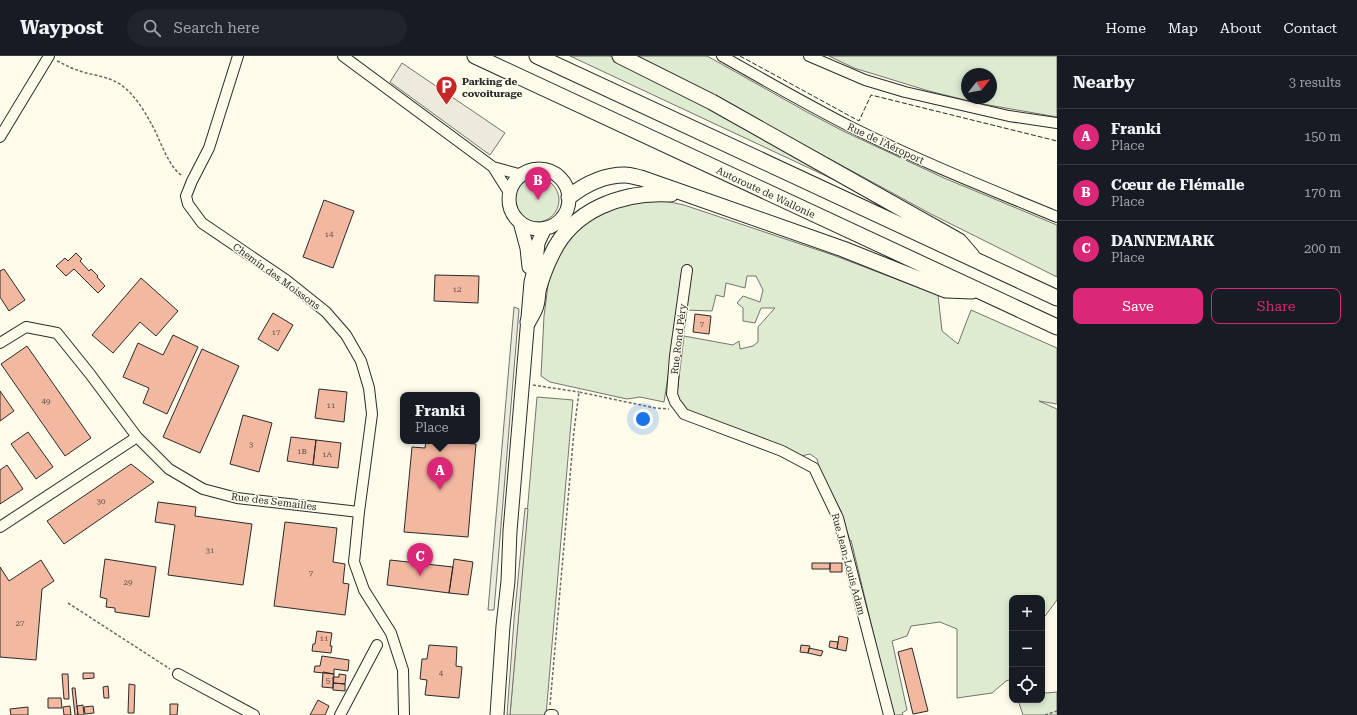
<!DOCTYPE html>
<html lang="en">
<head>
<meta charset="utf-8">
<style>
  :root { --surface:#171b24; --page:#20242c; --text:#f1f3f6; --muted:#9ea1a6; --line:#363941; --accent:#db2777 }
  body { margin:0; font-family:"Roboto Serif",serif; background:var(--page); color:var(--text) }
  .controls { position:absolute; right:12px; bottom:12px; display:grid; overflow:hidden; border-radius:8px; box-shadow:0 2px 6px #0003 }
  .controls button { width:36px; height:36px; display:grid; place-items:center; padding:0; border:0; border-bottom:1px solid var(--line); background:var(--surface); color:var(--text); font:20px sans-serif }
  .compass { position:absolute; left:961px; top:12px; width:36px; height:36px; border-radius:50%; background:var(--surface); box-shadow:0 2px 6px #0003; rotate:59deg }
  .you { position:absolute; left:643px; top:363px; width:14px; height:14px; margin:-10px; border:3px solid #fff; border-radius:50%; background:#1a73e8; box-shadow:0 0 0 6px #1a73e833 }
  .badge { display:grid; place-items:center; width:26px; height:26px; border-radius:50%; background:var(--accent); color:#fff; font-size:13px; font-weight:700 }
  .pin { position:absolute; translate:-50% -33px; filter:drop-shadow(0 1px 2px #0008) }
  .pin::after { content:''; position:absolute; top:21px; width:14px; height:12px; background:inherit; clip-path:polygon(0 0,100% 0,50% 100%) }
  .popup { position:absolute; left:400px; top:336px; width:80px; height:52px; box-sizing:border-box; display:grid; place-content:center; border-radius:8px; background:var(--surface); filter:drop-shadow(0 1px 3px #0005); font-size:13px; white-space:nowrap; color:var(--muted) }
  .popup b { font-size:15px; color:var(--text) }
  .popup::after { content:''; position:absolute; left:50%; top:100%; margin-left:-8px; border:8px solid transparent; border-top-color:var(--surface) }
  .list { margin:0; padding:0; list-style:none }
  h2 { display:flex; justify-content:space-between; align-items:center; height:52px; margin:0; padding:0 16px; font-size:17px }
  h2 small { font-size:13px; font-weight:400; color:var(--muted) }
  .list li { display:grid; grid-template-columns:26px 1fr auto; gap:12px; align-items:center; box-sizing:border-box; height:56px; padding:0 16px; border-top:1px solid var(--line) }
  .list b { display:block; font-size:15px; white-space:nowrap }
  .list p { margin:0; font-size:13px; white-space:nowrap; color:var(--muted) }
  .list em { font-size:13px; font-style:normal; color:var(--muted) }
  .actions { display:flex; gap:8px; padding:12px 16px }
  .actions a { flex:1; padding:9px 0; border:1px solid var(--accent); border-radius:8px; text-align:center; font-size:14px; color:var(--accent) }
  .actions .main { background:var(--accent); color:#fff }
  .icon { flex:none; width:22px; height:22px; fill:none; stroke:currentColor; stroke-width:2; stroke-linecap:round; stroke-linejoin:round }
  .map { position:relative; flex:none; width:1057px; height:659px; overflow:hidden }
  header { display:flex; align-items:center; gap:24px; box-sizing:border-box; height:56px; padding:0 20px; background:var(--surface); border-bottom:1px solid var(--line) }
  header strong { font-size:19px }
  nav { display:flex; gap:22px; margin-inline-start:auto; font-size:14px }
  .search { width:280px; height:36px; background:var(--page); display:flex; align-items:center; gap:10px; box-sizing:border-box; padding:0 14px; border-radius:22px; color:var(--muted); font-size:15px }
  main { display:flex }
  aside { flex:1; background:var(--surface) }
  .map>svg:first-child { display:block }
  .green { fill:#deebd1; stroke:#74746e; fill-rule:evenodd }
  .parking { fill:#eceadb; stroke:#74746e }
  .building { fill:#f2b8a0; stroke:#2b2b2b }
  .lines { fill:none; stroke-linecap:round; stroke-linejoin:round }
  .minor-casing { stroke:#2b2b2b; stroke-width:12 }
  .major-casing { stroke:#2b2b2b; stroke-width:15 }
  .highway-casing { stroke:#2b2b2b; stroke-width:17 }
  .path { stroke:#6a6964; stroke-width:1.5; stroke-dasharray:3 2; stroke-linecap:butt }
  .minor { stroke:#fdfbea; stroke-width:10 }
  .major { stroke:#fdfbea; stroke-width:13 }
  .highway { stroke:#fdfbea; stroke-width:15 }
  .fence { stroke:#2b2b2b; stroke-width:1; stroke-dasharray:5 2; stroke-linecap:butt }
  .labels { text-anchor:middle; stroke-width:3; stroke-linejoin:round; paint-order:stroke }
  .number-label { font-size:8px; fill:#5d4e48 }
  .poi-label { font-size:10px; font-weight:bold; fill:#2b2b2b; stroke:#fdfbea; text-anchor:start }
  .street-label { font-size:10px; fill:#2b2b2b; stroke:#fdfbea }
</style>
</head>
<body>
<header>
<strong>Waypost</strong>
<div class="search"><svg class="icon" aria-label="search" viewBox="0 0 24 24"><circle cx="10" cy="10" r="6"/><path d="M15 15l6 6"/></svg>Search here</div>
<nav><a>Home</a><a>Map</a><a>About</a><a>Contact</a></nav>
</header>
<main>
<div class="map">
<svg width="1057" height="659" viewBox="0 0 1057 659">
  <rect width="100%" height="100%" fill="#fdfbea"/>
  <path class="green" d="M570,0H611L675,33L873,142Z
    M637,0H707L807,56L843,75L944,122L1057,169V221L931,158L729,48Z
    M829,0H1057V61L977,47L929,35L854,12ZM967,18H991V42H967Z
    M515 144a22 22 0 1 1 44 0a22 22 0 1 1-44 0Z
    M630,145H665L684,149L833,199L938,239L942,275L958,288L971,254L1057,292V348L1039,345L1057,353V544L1042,564V542H1012V623L1006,625L992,637L957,642V573L940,566L911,570L907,580L892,585L907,654L902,657L903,659H893L851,484L850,485L841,455L821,418L817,403L810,398L801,400L686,355L679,346L677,338L684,280L733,289L739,285L740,293L753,290L758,286V271L775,252H761L755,267L743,265V252L737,247L743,240L760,246L763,234L756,220H747L745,232L726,227L724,241L716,239L712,255L686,254L683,225L664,346L640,341L627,343L550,326L541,320L544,260L550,214L576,171Z
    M537,341L573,344L572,355L546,659H510Z
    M1042,635L1046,637L1057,636V659H1023L1018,644H1042Z"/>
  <path class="parking" d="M402,7L505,77L490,99L390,26Z
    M514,251L519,253L494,554H488Z
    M525,452L528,453L510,659H507L514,564Z"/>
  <path class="building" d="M324,144L354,155L333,212L303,201Z
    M76,197L82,203L80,205L89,215L91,213L98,220L97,221L105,230L98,237L74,213L66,220L56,210L65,202L68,205Z
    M4,213L25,244L9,255L0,241V215Z
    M435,219L479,220L478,247L434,245Z
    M141,222L178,255L156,280L140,266L113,297L92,279Z
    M273,257L293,269L278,295L258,283Z
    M695,258L711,260L709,278L693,276Z
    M173,279L198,291L167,358L143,347L149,332L123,321L138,287L163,299Z
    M27,290L91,382L65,400L1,308Z
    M202,293L239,310L200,397L163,381Z
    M319,333L347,336L344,366L315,362Z
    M0,335L14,355L0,365Z
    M243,359L272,367L259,416L230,408Z
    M28,376L53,411L36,423L11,388Z
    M291,381L316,384L313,409L287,405Z
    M316,384L341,387L338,412L313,409Z
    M426,385L476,388L468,481L404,476L412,391L425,392Z
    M131,408L154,426L64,488L47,465Z
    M7,409L23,433L0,448V414Z
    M158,446L196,451L195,460L252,468L243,529L168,519L175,469L155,466Z
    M285,466L337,472L333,506L345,508L343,527L349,528L345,559L274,550Z
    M105,503L156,511L149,561L115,556V552L106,551L107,543L100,541Z
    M454,503L473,506L468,539L449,537Z
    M41,504L54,525L42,533L36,604L0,601V511L9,525Z
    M390,504L453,511L449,537L387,529Z
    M812,507H830V513H812Z
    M830,507H842V516H830Z
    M317,575L332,577L330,590H332L331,597L312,595L313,588H315Z
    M839,580L848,582L846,595L837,593Z
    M830,585L838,586L837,593L829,591Z
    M429,589L457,591L456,610L462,611L459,642L425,639L427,624L420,623L422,603H427Z
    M801,589L810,590L808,597L800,596Z
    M809,592L823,595L821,600L808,597Z
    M912,592L928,655L913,658L898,596Z
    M322,600L349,604L348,615L334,613V618L314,616L315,610H320Z
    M323,616L334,618L333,632L322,631Z
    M83,617H94V622L83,623Z
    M62,618H68L69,643H64Z
    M339,618L346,619L345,628L333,627V621H339Z
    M333,627L345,628V635L333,634Z
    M129,628L135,629L134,657H128Z
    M108,630L109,642H104L103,631Z
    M72,632H75L78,659H75Z
    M48,642H61L62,652H48Z
    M318,644L329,650L325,659H310Z
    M170,648H178L177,659H170Z
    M83,649L84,659H78L77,650Z
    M70,650L71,659H64L63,651Z
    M93,650L94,657L85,658L84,651Z
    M28,651V659H11L10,653Z"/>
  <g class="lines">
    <defs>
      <path id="minor" d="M238,0L209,92L192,125L186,140L188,148L202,167L286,224L326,256L346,279L361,305L369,332L372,358L359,456L354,506L364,534L391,577L403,614L404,659
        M343,0L493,111L510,138
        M722,0C764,24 806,48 849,70C917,104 987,132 1057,161
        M809,0L865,24L905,36L1009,60L1057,67
        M0,81L49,0
        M493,111L522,119
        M687,214L675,300L672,338L675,346L684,358L782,395L814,412L838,462L889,659
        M0,287L26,271L57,277L90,318L137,381L169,413L203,433L237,442L359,456
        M0,471L137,381
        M178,618L254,659
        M340,659L377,589
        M550,659H553"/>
      <path id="major" d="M509 143a30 30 0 1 1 60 0a30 30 0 1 1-60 0Z
        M520,166L527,192L529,211
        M497,659L503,570L508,525L510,475L531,226L536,206L538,187L545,172"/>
      <path id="highway" d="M475,0L1057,271
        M537,0L1057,242
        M620,0L712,46L959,185L972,200
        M569,141C584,129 604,119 625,119C630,119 636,121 641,122L843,193L946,234L972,235
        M528,266C530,261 535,255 536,249C538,244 537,237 539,231C542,221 546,210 551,200C572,153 623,135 671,138"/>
    </defs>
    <use href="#minor" class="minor-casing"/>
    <use href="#major" class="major-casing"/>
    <use href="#highway" class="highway-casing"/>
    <path class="path" d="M57,5C64,8 70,12 77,14C93,20 112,20 125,32C136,41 145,56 152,69C160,83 169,113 183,120
      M533,329L579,336
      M68,547L170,613
      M550,649L574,375L579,336L655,352L669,353
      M1045,659L1057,655"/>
    <use href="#minor" class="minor"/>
    <use href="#major" class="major"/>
    <use href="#highway" class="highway"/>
    <path class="fence" d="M740,0L859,65L871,39L1057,85"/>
  </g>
  <defs>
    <symbol id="parking-pin" viewBox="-11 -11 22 30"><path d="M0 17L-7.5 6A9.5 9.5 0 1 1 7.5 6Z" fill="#c62828" stroke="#fdfbea"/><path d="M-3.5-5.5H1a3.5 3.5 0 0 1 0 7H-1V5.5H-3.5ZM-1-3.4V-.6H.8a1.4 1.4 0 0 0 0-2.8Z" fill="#fff"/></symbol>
  </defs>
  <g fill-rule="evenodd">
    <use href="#parking-pin" x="434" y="18" width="25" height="34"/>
  </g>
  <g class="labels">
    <g class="number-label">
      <text x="329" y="181">14</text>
      <text x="457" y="236">12</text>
      <text x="702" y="271">7</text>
      <text x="276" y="279">17</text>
      <text x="46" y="348">49</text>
      <text x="331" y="352">11</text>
      <text x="251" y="391">3</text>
      <text x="302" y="398">1B</text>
      <text x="327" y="401">1A</text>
      <text x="101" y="448">30</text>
      <text x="210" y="497">31</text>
      <text x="311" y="520">7</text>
      <text x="128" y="529">29</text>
      <text x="20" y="570">27</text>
      <text x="324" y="585">11</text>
      <text x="441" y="620">4</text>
      <text x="328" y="627">5</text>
    </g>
    <g class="poi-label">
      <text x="462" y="29">Parking de<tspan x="462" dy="12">covoiturage</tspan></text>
    </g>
    <g class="street-label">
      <text transform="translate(886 87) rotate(25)" y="4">Rue de l'Aéroport</text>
      <text transform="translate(766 136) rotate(25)" y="4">Autoroute de Wallonie</text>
      <text transform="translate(277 220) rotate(36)" y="4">Chemin des Moissons</text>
      <text transform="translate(678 283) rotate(-83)" y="4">Rue Rond Péry</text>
      <text transform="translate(274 445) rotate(7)" y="4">Rue des Semailles</text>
      <text transform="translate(849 508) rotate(75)" y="4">Rue Jean-Louis Adam</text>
    </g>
  </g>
</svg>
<div class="controls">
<button>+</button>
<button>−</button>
<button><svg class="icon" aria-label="locate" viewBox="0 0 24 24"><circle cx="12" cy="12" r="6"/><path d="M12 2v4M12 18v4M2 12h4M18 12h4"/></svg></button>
</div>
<svg class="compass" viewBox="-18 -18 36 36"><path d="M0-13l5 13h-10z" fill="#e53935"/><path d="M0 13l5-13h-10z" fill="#9ea1a6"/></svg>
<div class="you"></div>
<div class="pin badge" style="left:440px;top:434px">A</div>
<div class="popup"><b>Franki</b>Place</div>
<div class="pin badge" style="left:538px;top:144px">B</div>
<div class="pin badge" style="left:420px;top:520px">C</div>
</div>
<aside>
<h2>Nearby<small>3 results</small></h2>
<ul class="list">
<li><span class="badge">A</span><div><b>Franki</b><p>Place</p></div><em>150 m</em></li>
<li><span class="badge">B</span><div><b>Cœur de Flémalle</b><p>Place</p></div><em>170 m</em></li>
<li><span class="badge">C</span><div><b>DANNEMARK</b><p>Place</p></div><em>200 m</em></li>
</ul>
<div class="actions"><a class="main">Save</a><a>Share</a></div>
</aside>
</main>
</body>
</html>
